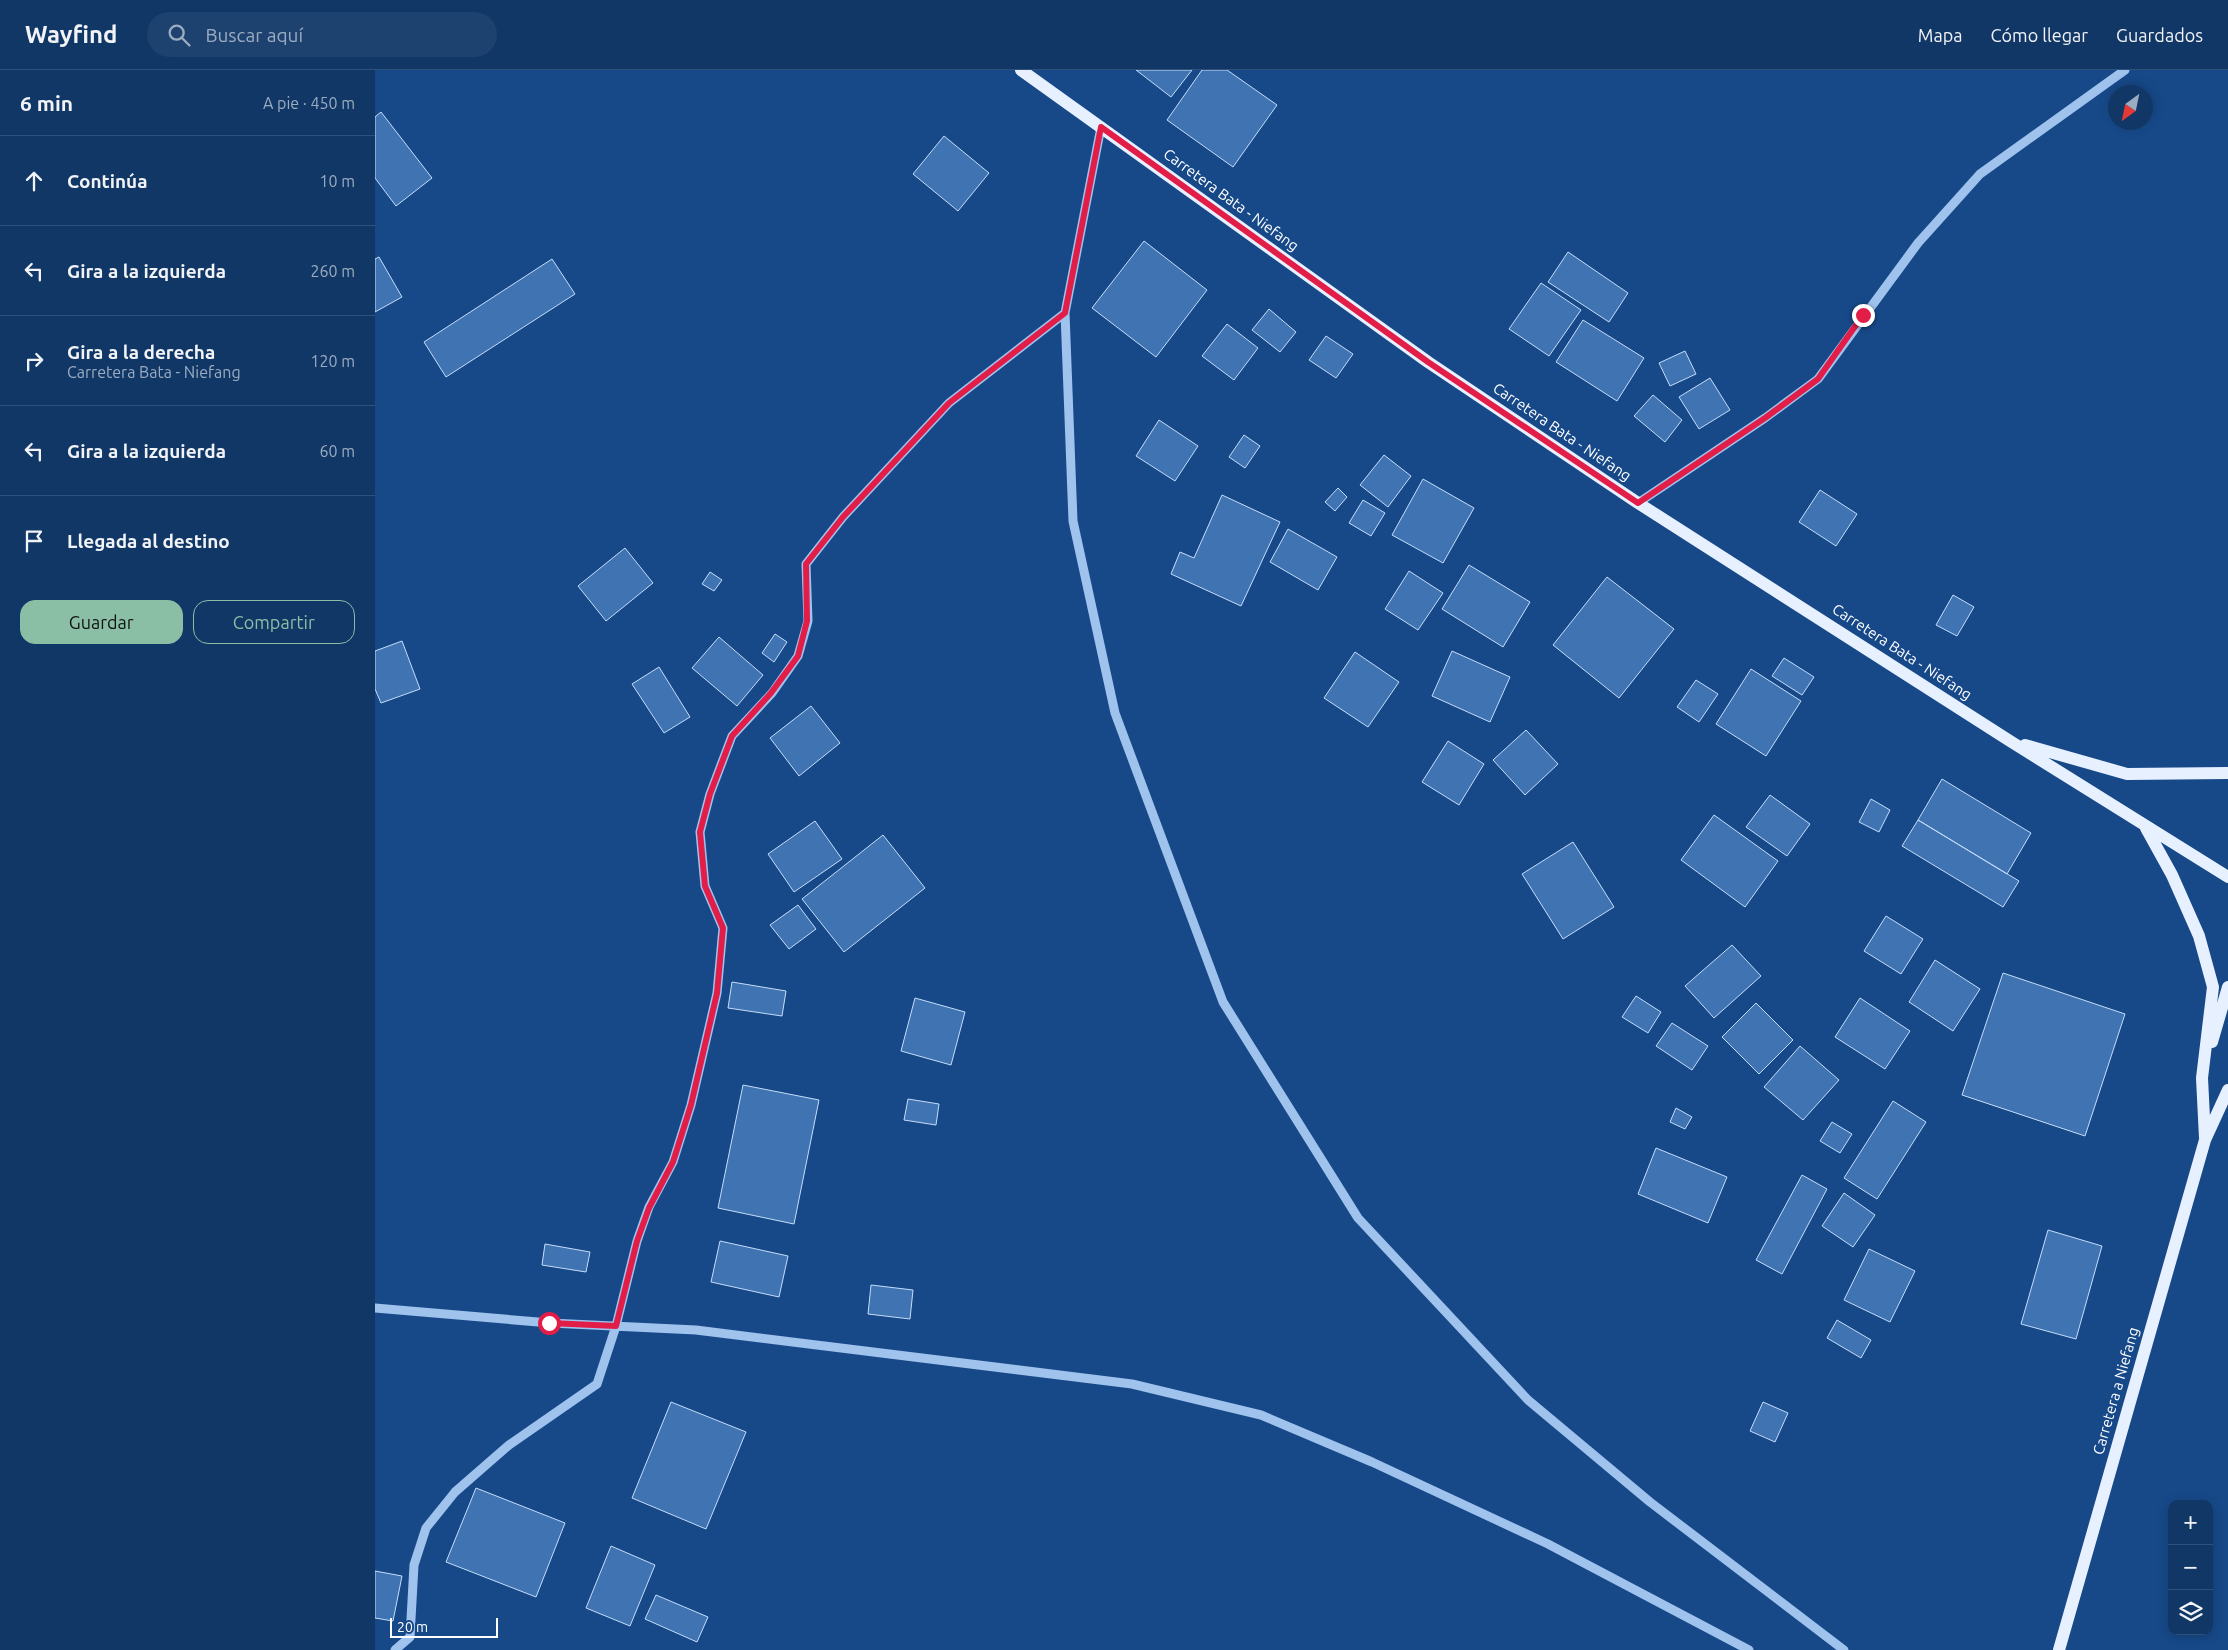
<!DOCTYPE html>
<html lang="es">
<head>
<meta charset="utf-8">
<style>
  :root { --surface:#113767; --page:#1e4270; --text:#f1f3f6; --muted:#9cacc0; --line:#30517b; --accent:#8abfa5 }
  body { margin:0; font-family:Ubuntu,sans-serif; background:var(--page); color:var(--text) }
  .controls { position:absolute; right:15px; bottom:15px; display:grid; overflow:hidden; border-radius:10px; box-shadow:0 2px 12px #0003 }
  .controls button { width:45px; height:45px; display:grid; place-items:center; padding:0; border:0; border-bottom:1px solid var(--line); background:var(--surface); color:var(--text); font:25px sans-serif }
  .compass { position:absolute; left:1733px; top:15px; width:45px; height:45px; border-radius:50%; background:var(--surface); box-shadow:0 2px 12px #0003; rotate:213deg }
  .scale { position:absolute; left:15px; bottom:12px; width:108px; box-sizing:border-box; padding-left:5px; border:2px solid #fff; border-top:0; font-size:14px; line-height:18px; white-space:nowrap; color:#fff; -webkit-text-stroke:4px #174989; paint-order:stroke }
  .stop { position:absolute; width:15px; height:15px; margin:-11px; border:4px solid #e11d48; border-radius:50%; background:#fff }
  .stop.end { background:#e11d48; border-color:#fff; box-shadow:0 1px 5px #0008 }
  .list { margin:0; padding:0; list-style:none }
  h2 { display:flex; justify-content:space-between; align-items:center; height:65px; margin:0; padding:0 20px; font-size:21px }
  h2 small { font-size:16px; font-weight:400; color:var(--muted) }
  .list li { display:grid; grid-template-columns:32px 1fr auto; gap:15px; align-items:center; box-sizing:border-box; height:90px; padding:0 20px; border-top:1px solid var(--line) }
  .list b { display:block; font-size:19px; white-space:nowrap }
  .list p { margin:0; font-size:16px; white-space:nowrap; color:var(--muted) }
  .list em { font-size:16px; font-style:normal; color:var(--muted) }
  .actions { display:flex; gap:10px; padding:15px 20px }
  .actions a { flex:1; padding:11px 0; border:1px solid var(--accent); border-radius:15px; text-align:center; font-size:18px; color:var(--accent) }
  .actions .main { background:var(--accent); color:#111 }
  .icon { flex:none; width:28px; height:28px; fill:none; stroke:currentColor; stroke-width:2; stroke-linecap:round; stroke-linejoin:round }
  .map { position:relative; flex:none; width:1853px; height:1580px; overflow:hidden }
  header { display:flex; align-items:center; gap:30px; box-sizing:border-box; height:70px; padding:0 25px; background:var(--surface); border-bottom:1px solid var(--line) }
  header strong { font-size:24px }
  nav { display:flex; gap:28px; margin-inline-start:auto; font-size:18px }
  .search { width:350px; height:45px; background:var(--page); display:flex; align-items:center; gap:12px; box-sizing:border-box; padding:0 18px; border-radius:28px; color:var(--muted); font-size:19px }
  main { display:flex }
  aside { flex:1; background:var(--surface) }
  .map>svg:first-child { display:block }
  .building { fill:#4073b2; stroke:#c5ddfa }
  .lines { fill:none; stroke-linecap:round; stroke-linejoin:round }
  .minor { stroke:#a0c3ee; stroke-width:9 }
  .major { stroke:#e7f0ff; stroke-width:12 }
  .route { stroke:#e11d48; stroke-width:6 }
  .labels { text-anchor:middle; stroke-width:4; stroke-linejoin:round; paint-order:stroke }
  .street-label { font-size:15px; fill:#fff; stroke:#174989 }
</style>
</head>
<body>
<header>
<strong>Wayfind</strong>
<div class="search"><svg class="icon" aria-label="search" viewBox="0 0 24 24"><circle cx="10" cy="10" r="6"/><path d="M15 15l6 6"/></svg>Buscar aquí</div>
<nav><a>Mapa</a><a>Cómo llegar</a><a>Guardados</a></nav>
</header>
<main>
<aside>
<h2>6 min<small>A pie · 450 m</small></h2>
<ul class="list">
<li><svg class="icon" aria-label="ahead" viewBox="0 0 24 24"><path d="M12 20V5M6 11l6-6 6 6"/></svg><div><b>Continúa</b></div><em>10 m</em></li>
<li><svg class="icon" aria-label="left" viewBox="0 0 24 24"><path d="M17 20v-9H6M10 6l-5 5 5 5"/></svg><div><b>Gira a la izquierda</b></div><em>260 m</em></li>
<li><svg class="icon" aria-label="right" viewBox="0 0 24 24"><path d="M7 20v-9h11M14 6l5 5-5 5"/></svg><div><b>Gira a la derecha</b><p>Carretera Bata - Niefang</p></div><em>120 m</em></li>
<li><svg class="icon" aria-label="left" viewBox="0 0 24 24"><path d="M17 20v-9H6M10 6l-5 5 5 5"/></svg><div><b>Gira a la izquierda</b></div><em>60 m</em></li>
<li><svg class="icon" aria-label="arrive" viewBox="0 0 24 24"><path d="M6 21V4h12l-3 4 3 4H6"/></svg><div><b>Llegada al destino</b></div></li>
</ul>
<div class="actions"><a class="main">Guardar</a><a>Compartir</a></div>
</aside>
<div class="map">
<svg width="1853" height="1580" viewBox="0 0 1853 1580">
  <rect width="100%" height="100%" fill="#174989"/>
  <path class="building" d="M761,0H817L796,27Z
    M827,0H852L902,35L858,97L792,50Z
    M6,42L57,108L21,136L0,108V47Z
    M569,66L614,103L583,141L538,104Z
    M769,171L832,220L781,287L717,238Z
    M1193,182L1253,223L1234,252L1173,212Z
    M4,187L27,227L0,242V189Z
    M177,189L200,224L71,307L49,272Z
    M1166,213L1206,240L1174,286L1134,259Z
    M894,239L921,262L905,282L877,260Z
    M1208,250L1269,288L1242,331L1181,292Z
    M852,254L883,278L859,310L827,286Z
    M951,266L978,284L961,308L934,290Z
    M1310,281L1321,304L1295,316L1284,293Z
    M1335,308L1355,340L1324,359L1304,327Z
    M1278,325L1307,350L1290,372L1259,346Z
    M784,350L823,376L800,411L761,386Z
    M869,365L885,376L870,398L854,387Z
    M1009,385L1036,406L1013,437L985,415Z
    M1048,409L1099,438L1068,493L1017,465Z
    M963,418L972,427L960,441L950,432Z
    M1445,420L1482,444L1461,476L1424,452Z
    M847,425L905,452L866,536L796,504L805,482L819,488Z
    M988,430L1010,443L996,466L974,453Z
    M913,459L962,487L943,520L895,492Z
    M250,478L278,513L231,551L203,516Z
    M1094,495L1155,532L1128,577L1067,539Z
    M1034,501L1068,523L1043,560L1010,539Z
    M335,502L347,510L339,521L327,514Z
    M1232,507L1299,559L1244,628L1178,575Z
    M1578,525L1599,537L1582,566L1561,555Z
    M400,564L412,572L399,592L387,583Z
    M344,567L388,605L362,636L317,598Z
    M27,571L45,619L6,633L0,619V581Z
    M1077,581L1135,607L1115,652L1057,626Z
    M980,582L1024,612L993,657L949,628Z
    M1409,588L1439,607L1427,625L1397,606Z
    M284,597L315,647L289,663L257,614Z
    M1376,599L1426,631L1391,686L1341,654Z
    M1321,610L1343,624L1324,652L1302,637Z
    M436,636L465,673L424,706L395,668Z
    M1151,660L1183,694L1150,725L1118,690Z
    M1073,671L1109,694L1084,735L1047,712Z
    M1567,709L1656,763L1632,804L1543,750Z
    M1395,725L1435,754L1412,786L1371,757Z
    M1496,729L1515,740L1504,762L1484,752Z
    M1339,745L1403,791L1370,837L1306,790Z
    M1543,750L1644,811L1628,837L1527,776Z
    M440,751L467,789L419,822L393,784Z
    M508,765L550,818L469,882L427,829Z
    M1198,772L1239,837L1188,869L1147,804Z
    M423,835L441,859L414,879L395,855Z
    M1511,846L1548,869L1526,904L1489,881Z
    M1357,875L1386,906L1339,948L1310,916Z
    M1560,890L1605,919L1578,961L1534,932Z
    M1628,903L1750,944L1710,1066L1587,1025Z
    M357,912L411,921L407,946L353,938Z
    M1261,926L1286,942L1273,963L1247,947Z
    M540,928L590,942L576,995L526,981Z
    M1485,928L1535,961L1510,999L1460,967Z
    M1381,933L1418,970L1384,1004L1347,967Z
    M1297,953L1333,976L1317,1000L1281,976Z
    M1425,976L1464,1010L1428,1050L1389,1017Z
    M368,1015L444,1030L419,1154L343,1138Z
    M533,1029L564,1034L561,1055L529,1050Z
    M1518,1031L1551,1052L1502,1129L1469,1108Z
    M1301,1038L1317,1047L1310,1059L1295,1052Z
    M1457,1052L1477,1064L1465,1083L1445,1071Z
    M1281,1078L1352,1107L1333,1153L1263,1124Z
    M1427,1105L1452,1119L1407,1204L1381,1190Z
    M1469,1123L1500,1145L1478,1177L1447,1156Z
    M1673,1160L1727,1176L1701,1269L1646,1254Z
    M345,1171L413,1186L404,1227L336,1212Z
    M170,1174L215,1182L211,1202L167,1195Z
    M1494,1179L1540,1201L1515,1252L1469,1230Z
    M496,1215L538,1220L535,1249L493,1244Z
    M1462,1250L1496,1270L1486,1288L1452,1268Z
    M296,1332L371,1362L331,1459L257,1428Z
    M1388,1332L1413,1343L1400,1372L1375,1361Z
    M101,1418L190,1453L161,1527L71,1492Z
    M236,1476L280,1495L255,1556L211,1538Z
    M0,1501L27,1506L18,1551L0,1548Z
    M281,1525L333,1547L322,1572L270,1549Z"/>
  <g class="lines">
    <path class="minor" d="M726,57L690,243L698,451L740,643L848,932L983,1148L1153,1330L1275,1432L1469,1580
      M1263,433L1390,348L1443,309L1543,173L1605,104L1750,0
      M0,1238L175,1253L321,1260L757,1314L886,1345L997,1392L1173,1474L1374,1580
      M20,1580L35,1567L39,1495L51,1458L80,1422L134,1375L222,1314L241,1256L262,1171L274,1137L298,1092L316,1035L342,923L348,858L330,816L325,762L335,724L357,666L397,623L423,586L433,551L431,494L468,447L574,333L690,243"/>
    <path class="major" d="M646,0L1053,292L1263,433L1635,671L1853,807
      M1650,675L1752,704L1853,703
      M1771,758L1797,805L1824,866L1838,917L1827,1008L1830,1068
      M1837,972L1853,917
      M1684,1580L1830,1070L1853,1020"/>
  </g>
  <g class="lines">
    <path class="route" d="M174,1253L241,1256L262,1171L274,1138L298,1092L316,1035L342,923L348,858L330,816L325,762L335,724L357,666L396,623L423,586L432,551L431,494L468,447L574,333L690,243L726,57L1053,292L1263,433L1390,348L1443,309L1488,245"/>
  </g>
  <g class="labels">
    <g class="street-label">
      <text transform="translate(856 130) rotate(36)" y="5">Carretera Bata - Niefang</text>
      <text transform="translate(1187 362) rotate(34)" y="5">Carretera Bata - Niefang</text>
      <text transform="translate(1527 582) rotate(33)" y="5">Carretera Bata - Niefang</text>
      <text transform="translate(1741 1321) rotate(-74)" y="5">Carretera a Niefang</text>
    </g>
  </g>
</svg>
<div class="controls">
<button>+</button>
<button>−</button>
<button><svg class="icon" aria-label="layers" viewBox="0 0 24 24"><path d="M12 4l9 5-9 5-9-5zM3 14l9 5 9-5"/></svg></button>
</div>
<svg class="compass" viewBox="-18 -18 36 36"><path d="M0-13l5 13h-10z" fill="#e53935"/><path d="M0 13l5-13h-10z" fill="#9cacc0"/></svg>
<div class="scale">20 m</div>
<div class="stop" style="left:174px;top:1253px"></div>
<div class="stop end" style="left:1488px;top:245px"></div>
</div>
</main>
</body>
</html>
